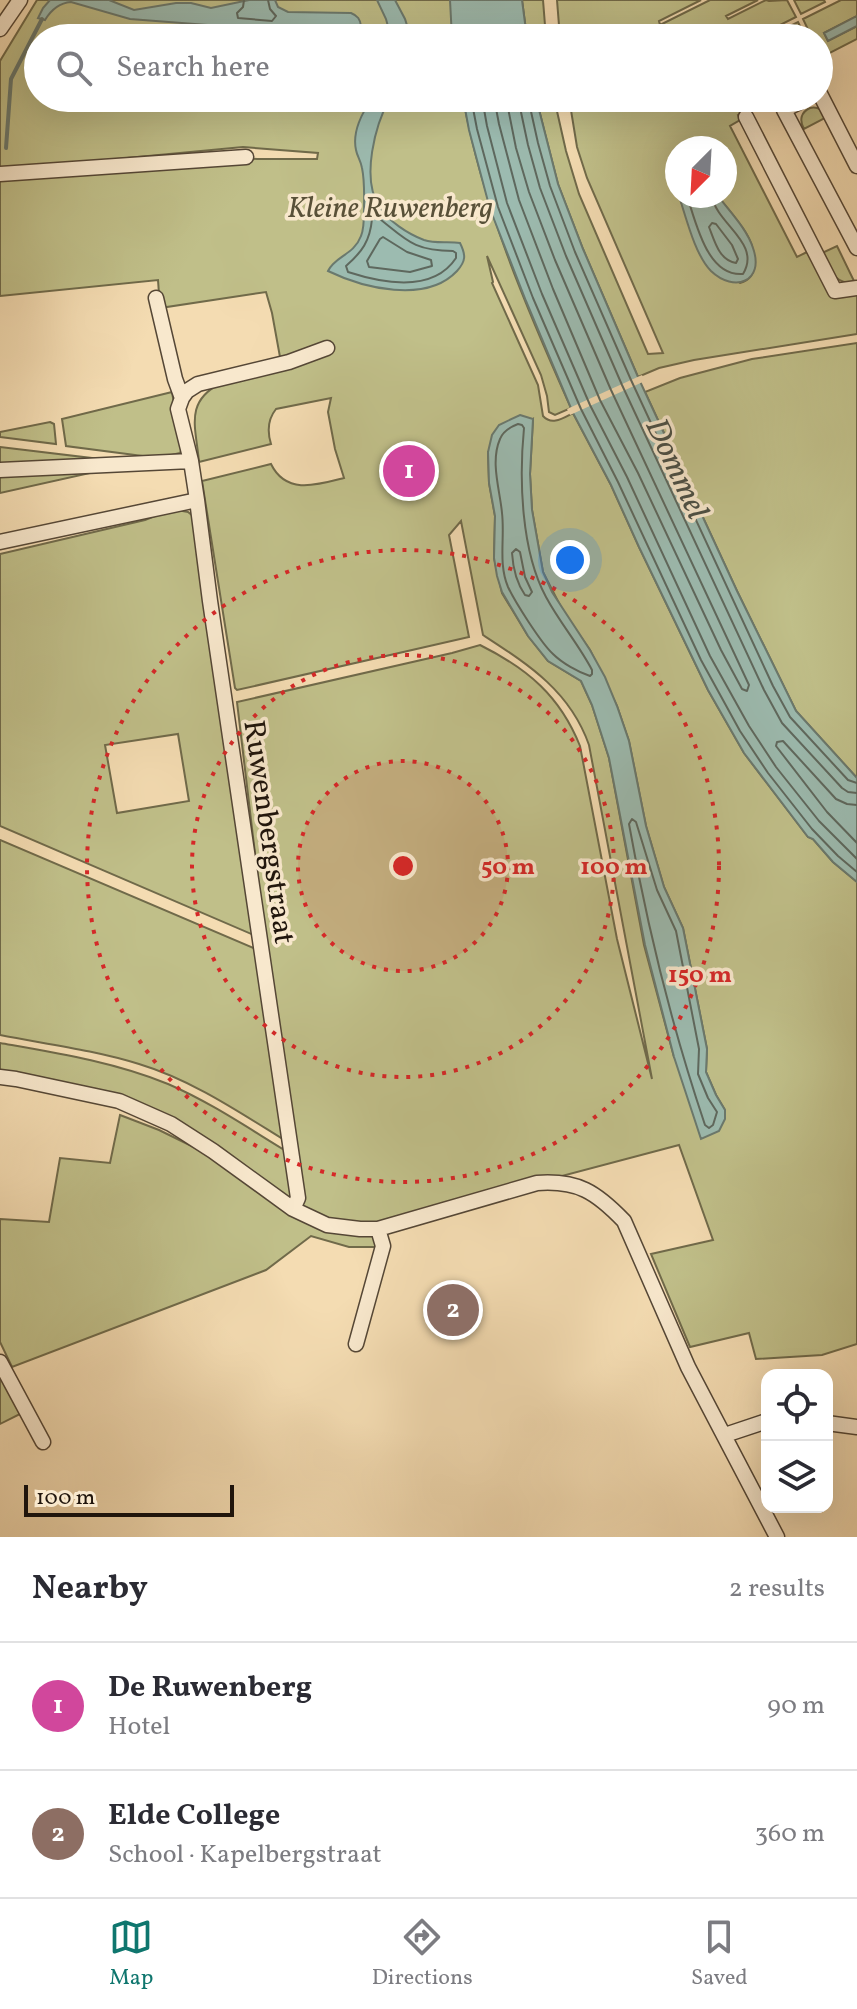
<!DOCTYPE html>
<html lang="en">
<head>
<meta charset="utf-8">
<style>
  :root { --surface:#fff; --page:#f2f2f3; --text:#2b2b33; --muted:#7c7c81; --line:#e1e1e2; --accent:#0f766e }
  body { margin:0; font-family:Vollkorn,serif; background:var(--page); color:var(--text) }
  .controls { position:absolute; right:24px; bottom:24px; display:grid; overflow:hidden; border-radius:16px; box-shadow:0 8px 32px #0002 }
  .controls button { width:72px; height:72px; display:grid; place-items:center; padding:0; border:0; border-bottom:2px solid var(--line); background:var(--surface); color:var(--text); font:40px sans-serif }
  .compass { position:absolute; left:665px; top:136px; width:72px; height:72px; border-radius:50%; background:var(--surface); box-shadow:0 8px 32px #0002; rotate:204deg }
  .scale { position:absolute; left:24px; bottom:20px; width:210px; box-sizing:border-box; padding-left:8px; border:4px solid #20150c; border-top:0; font-size:22px; line-height:28px; white-space:nowrap; color:#20150c; -webkit-text-stroke:6px #f8e8cd; paint-order:stroke }
  .you { position:absolute; left:570px; top:560px; width:28px; height:28px; margin:-20px; border:6px solid #fff; border-radius:50%; background:#1a73e8; box-shadow:0 0 0 12px #1a73e833 }
  .badge { display:grid; place-items:center; width:52px; height:52px; border-radius:50%; background:var(--accent); color:#fff; font-size:26px; font-weight:700 }
  .pin { position:absolute; translate:-50% -50%; border:4px solid #fff; box-shadow:0 2px 8px #0006 }
  .list { margin:0; padding:0; list-style:none }
  h2 { display:flex; justify-content:space-between; align-items:center; height:104px; margin:0; padding:0 32px; font-size:34px }
  h2 small { font-size:26px; font-weight:400; color:var(--muted) }
  .list li { display:grid; grid-template-columns:52px 1fr auto; gap:24px; align-items:center; box-sizing:border-box; height:128px; padding:0 32px; border-top:2px solid var(--line) }
  .list b { display:block; font-size:30px; white-space:nowrap }
  .list p { margin:0; font-size:26px; white-space:nowrap; color:var(--muted) }
  .list em { font-size:26px; font-style:normal; color:var(--muted) }
  .icon { flex:none; width:44px; height:44px; fill:none; stroke:currentColor; stroke-width:2; stroke-linecap:round; stroke-linejoin:round }
  .map { position:relative; flex:none; width:857px; height:1537px; overflow:hidden }
  .search { position:absolute; background:var(--surface); box-shadow:0 8px 32px #0002; left:24px; right:24px; top:24px; height:88px; display:flex; align-items:center; gap:20px; box-sizing:border-box; padding:0 28px; border-radius:44px; color:var(--muted); font-size:30px }
  .sheet { height:360px; background:var(--surface) }
  nav { display:flex; justify-content:space-around; align-items:center; box-sizing:border-box; height:112px; border-top:2px solid var(--line); background:var(--surface); font-size:22px; color:var(--muted) }
  nav a { display:grid; justify-items:center; gap:4px }
  nav .on { color:var(--accent) }
  .map>svg:first-child { display:block }
  .green { fill:#c0bf89; stroke:#706a4a; stroke-width:2; fill-rule:evenodd }
  .water { fill:#9cbbb0; stroke:#6a796e; stroke-width:2 }
  .pier { fill:#f4dcb2 }
  .lines { fill:none; stroke-linecap:round; stroke-linejoin:round }
  .shore { stroke:#5e685e; stroke-width:2 }
  .stream { stroke:#6a796e; stroke-width:4 }
  .minor-casing { stroke:#554736; stroke-width:17 }
  .minor { stroke:#f8e8cd; stroke-width:14 }
  .ring { fill:none; stroke:#d62828; stroke-width:4; stroke-dasharray:4 8 }
  .labels { text-anchor:middle; stroke-width:7; stroke-linejoin:round; paint-order:stroke }
  .park-label { font-size:30px; font-style:italic; fill:#585038; stroke:#f8e8cd }
  .street-label { font-size:30px; fill:#20150c; stroke:#f8e8cd }
  .water-label { font-size:32px; font-style:italic; fill:#4b4f45; stroke:#f8e8cd }
  .centre { fill:#d62828; stroke:#f8e8cd; stroke-width:4 }
  .ring-label { font-size:24px; text-anchor:middle; font-weight:bold; fill:#d62828; stroke:#f8e8cd; stroke-width:7; stroke-linejoin:round; paint-order:stroke }
</style>
</head>
<body>
<div class="map">
<svg width="857" height="1537" viewBox="0 0 857 1537">
  <rect width="100%" height="100%" fill="#f4dcb2"/>
  <filter id="stains"><feTurbulence type="fractalNoise" baseFrequency=".0025" numOctaves="4"/><feColorMatrix values="0 0 0 0 .2 0 0 0 0 .09 0 0 0 0 .02 0 0 0 .5 -.17"/></filter>
  <radialGradient id="worn" r=".72"><stop offset=".6" stop-color="#630" stop-opacity="0"/><stop offset="1" stop-color="#630" stop-opacity=".3"/></radialGradient>
  <path class="green" d="M37,0H455L457,38H38V98H463C483,207 526,307 571,408L555,415L549,412L547,396L541,375L487,256L493,282L492,283L538,385L543,416C552,426 563,418 573,413L611,485L639,547L708,690L744,753L808,837L813,839L833,862L857,882V1344L822,1355L756,1359L749,1333L690,1347L651,1254L713,1240L679,1145L380,1224H342L297,1207L237,702L452,653L480,645C528,669 560,696 580,746L617,939L652,1079L589,745C570,691 529,665 483,635L461,521L449,535L469,637L237,690L235,688L202,481L271,464C286,495 317,485 344,478L335,449L328,412L331,398L276,409C268,419 267,431 271,444L199,462C196,427 184,402 221,383L320,358L280,357L272,313L266,292L160,308L158,280L0,296V178L224,157L257,159H317L318,153L243,147L0,170V61ZM533,419L530,474L532,510L543,572L563,611L590,650L617,706L629,741L646,826L664,887L683,928L707,1049L706,1072L716,1095L725,1110L674,1057L644,945L609,758L592,705L581,681L548,661L528,636L502,593L494,558L495,516L489,483L488,452Z
    M522,0H543L546,38H527Z
    M557,0H701L659,21L660,25L710,0H758L726,16L728,19L766,0L769,1L787,0L796,17L754,38H560Z
    M794,0H824L825,2L801,14Z
    M841,0H857V16L824,33L828,41L857,26V39L822,57L819,51V38H812L803,19Z
    M798,22L806,38H766Z
    M536,98H554L566,151L579,194L648,354L663,353L587,178L577,147L569,98H700L703,104L714,98H740L745,112L738,115L740,120L730,126L797,257L807,252L812,255L832,297L857,293V334L694,360L659,368L638,377L583,249L558,184ZM677,148H725V196H718C727,208 738,220 746,233C755,248 762,277 740,283L700,254L679,196H677C676,180 677,165 677,148Z
    M810,108C819,106 823,111 827,117L804,129C799,120 801,112 810,108Z
    M837,246L855,283C833,284 831,270 822,253Z
    M857,343V778L796,711L737,591L645,392L680,378L752,359Z
    M172,392L182,449L180,453L158,458L66,446L62,419Z
    M50,422L54,424L56,444L0,437V432Z
    M0,447L108,460V469L0,493Z
    M177,510L188,512L193,516L256,936L0,826V554L145,520L160,514ZM178,734L189,801L117,813L105,745Z
    M0,840L256,949L286,1141C239,1112 192,1080 139,1064C94,1050 46,1044 0,1035Z
    M0,1043C57,1053 114,1062 168,1084C210,1102 248,1128 286,1151L292,1205L152,1109L0,1075Z
    M120,1115L159,1130L216,1158L275,1202L369,1232L375,1238L376,1247H349L311,1236L266,1270L12,1367L0,1342V1219L49,1222L60,1158L110,1163Z
    M0,1369L22,1413L0,1424Z"/>
  <path class="water" d="M50,0H109L134,10L176,3H191L211,8L249,0H275L278,7L288,12L351,13C358,16 360,19 361,26L352,36L130,19L71,2C59,3 51,10 45,20L38,18L43,8Z
    M377,0H395L405,19L411,38H391L386,19Z
    M450,0H522L527,38H452Z
    M857,16V26L828,41L824,33Z
    M373,98H390C375,125 361,178 379,206C388,221 408,234 424,240C436,244 449,241 460,243C466,255 466,261 457,271C426,304 363,288 328,271C335,256 354,255 361,236C364,229 364,219 364,211C364,197 365,182 362,168C361,161 357,156 356,150C352,132 362,112 373,98Z
    M463,98H536L558,184L583,249L638,377L737,591L796,711L857,778V882L833,862L813,839L808,837L744,753L708,690L639,547L611,485L573,413L526,301L490,209L469,130Z
    M679,196H718C730,212 747,229 753,248C765,282 734,293 711,271C695,255 686,217 679,196Z
    M520,415L533,419L530,474L532,510L543,572L552,592L590,650L605,677L617,706L629,741L646,826L664,887L683,928L707,1049L706,1072L716,1095L725,1110V1119L719,1131L701,1139L674,1057L645,945L609,758L592,705L581,681L548,661L528,636L502,592L497,576L494,558L495,516L489,483L488,452L492,435L499,425Z"/>
  <path class="pier" d="M642,375L645,381L570,415L567,409Z"/>
  <g class="lines">
    <path class="shore" d="M244,0L243,7L237,13L238,18L272,21L276,16L270,9L268,0
      M471,98L477,129L498,207L533,298L581,409L618,482L701,660L740,731L768,773L812,829L838,856L857,872
      M482,98L487,126L507,203L542,294L590,405L627,477L710,656L749,726L776,767L819,821L857,859
      M494,98L499,124L519,200L553,289L600,400L638,473L721,650L742,689L747,691L749,685L611,390L555,260L529,192L516,148L506,98
      M518,98L528,145L540,188L566,256L622,385L764,690L782,723L842,788L848,792L857,793
      M528,98L538,143L550,186L575,252L631,380L773,686L790,717L848,780L857,783
      M687,196C696,222 707,277 743,274C762,243 716,224 712,196
      M376,216C406,239 412,251 453,251L456,253V258C433,293 382,283 348,272L346,266C362,252 370,241 372,219Z
      M712,223L716,224L732,245L738,259L736,263C719,260 715,242 709,227Z
      M383,237L407,252L431,260L432,266L410,272L369,267L367,261L380,239Z
      M518,424L522,425L524,428C519,479 521,551 546,597C560,623 579,645 592,670V674L590,676C578,672 562,663 553,654C541,643 515,602 508,587C498,563 505,538 502,513C500,490 490,462 500,439C503,431 510,427 518,424Z
      M516,549L520,552L525,577L532,592L529,596L525,595C516,582 513,569 512,553Z
      M857,805L847,804L836,799L783,741L777,742L776,746L827,812L857,843
      M632,819L636,822L657,890L676,931L699,1049L698,1074L708,1098L717,1112L713,1125L709,1128L705,1125C672,1027 647,926 629,824Z"/>
    <path class="stream" d="M6,148L11,79L42,19"/>
    <defs>
      <path id="minor" d="M0,29L20,0
        M819,92L857,166
        M807,98L784,110L857,248
        M746,117L835,291L857,288
        M0,174L246,157
        M156,298L175,379L182,398
        M0,470L191,461
        M0,542L197,500
        M0,1077L16,1079L119,1101L171,1124L213,1151L293,1209L327,1225L360,1229H378L537,1183C578,1180 596,1192 624,1221L688,1367L777,1537
        M293,1209L298,1198L210,601L197,500L191,461L178,409L182,398L187,391L198,384L289,362L327,348
        M356,1344L383,1246L378,1229
        M0,1362L43,1442
        M827,1423L857,1427
        M725,1435L767,1421"/>
    </defs>
    <use href="#minor" class="minor-casing"/>
    <use href="#minor" class="minor"/>
  </g>
  <circle cx="403" cy="866" r="105" fill="#d62828" fill-opacity=".12"/>
  <g class="ring">
    <circle cx="403" cy="866" r="105"/>
    <circle cx="403" cy="866" r="211"/>
    <circle cx="403" cy="866" r="316"/>
  </g>
  <g class="labels">
    <g class="park-label">
      <text x="390" y="217">Kleine Ruwenberg</text>
    </g>
    <g class="street-label">
      <text transform="translate(270 832) rotate(82)" y="10">Ruwenbergstraat</text>
    </g>
    <g class="water-label">
      <text transform="translate(678 468) rotate(65)" y="11">Dommel</text>
    </g>
  </g>
  <circle cx="403" cy="866" r="12" class="centre"/>
  <g class="ring-label">
    <text x="508" y="874">50 m</text>
    <text x="614" y="874">100 m</text>
    <text x="700" y="982">150 m</text>
  </g>
  <rect width="100%" height="100%" filter="url(#stains)"/>
  <rect width="100%" height="100%" fill="url(#worn)"/>
</svg>
<div class="controls">
<button><svg class="icon" aria-label="locate" viewBox="0 0 24 24"><circle cx="12" cy="12" r="6"/><path d="M12 2v4M12 18v4M2 12h4M18 12h4"/></svg></button>
<button><svg class="icon" aria-label="layers" viewBox="0 0 24 24"><path d="M12 4l9 5-9 5-9-5zM3 14l9 5 9-5"/></svg></button>
</div>
<svg class="compass" viewBox="-18 -18 36 36"><path d="M0-13l5 13h-10z" fill="#e53935"/><path d="M0 13l5-13h-10z" fill="#7c7c81"/></svg>
<div class="scale">100 m</div>
<div class="you"></div>
<div class="pin badge" style="left:409px;top:471px;background:#d1479c">1</div>
<div class="pin badge" style="left:453px;top:1310px;background:#8d6e63">2</div>
<div class="search"><svg class="icon" aria-label="search" viewBox="0 0 24 24"><circle cx="10" cy="10" r="6"/><path d="M15 15l6 6"/></svg>Search here</div>
</div>
<section class="sheet">
<h2>Nearby<small>2 results</small></h2>
<ul class="list">
<li><span class="badge" style="background:#d1479c">1</span><div><b>De Ruwenberg</b><p>Hotel</p></div><em>90 m</em></li>
<li><span class="badge" style="background:#8d6e63">2</span><div><b>Elde College</b><p>School · Kapelbergstraat</p></div><em>360 m</em></li>
</ul>
</section>
<nav>
<a class="on"><svg class="icon" aria-label="map" viewBox="0 0 24 24"><path d="M3 6l6-2 6 2 6-2v14l-6 2-6-2-6 2zM9 4v14M15 6v14"/></svg>Map</a>
<a><svg class="icon" aria-label="directions" viewBox="0 0 24 24"><path d="M12 3l9 9-9 9-9-9zM9 14v-3h6M13 9l2 2-2 2"/></svg>Directions</a>
<a><svg class="icon" aria-label="saved" viewBox="0 0 24 24"><path d="M7 4h10v16l-5-4-5 4z"/></svg>Saved</a>
</nav>
</body>
</html>
